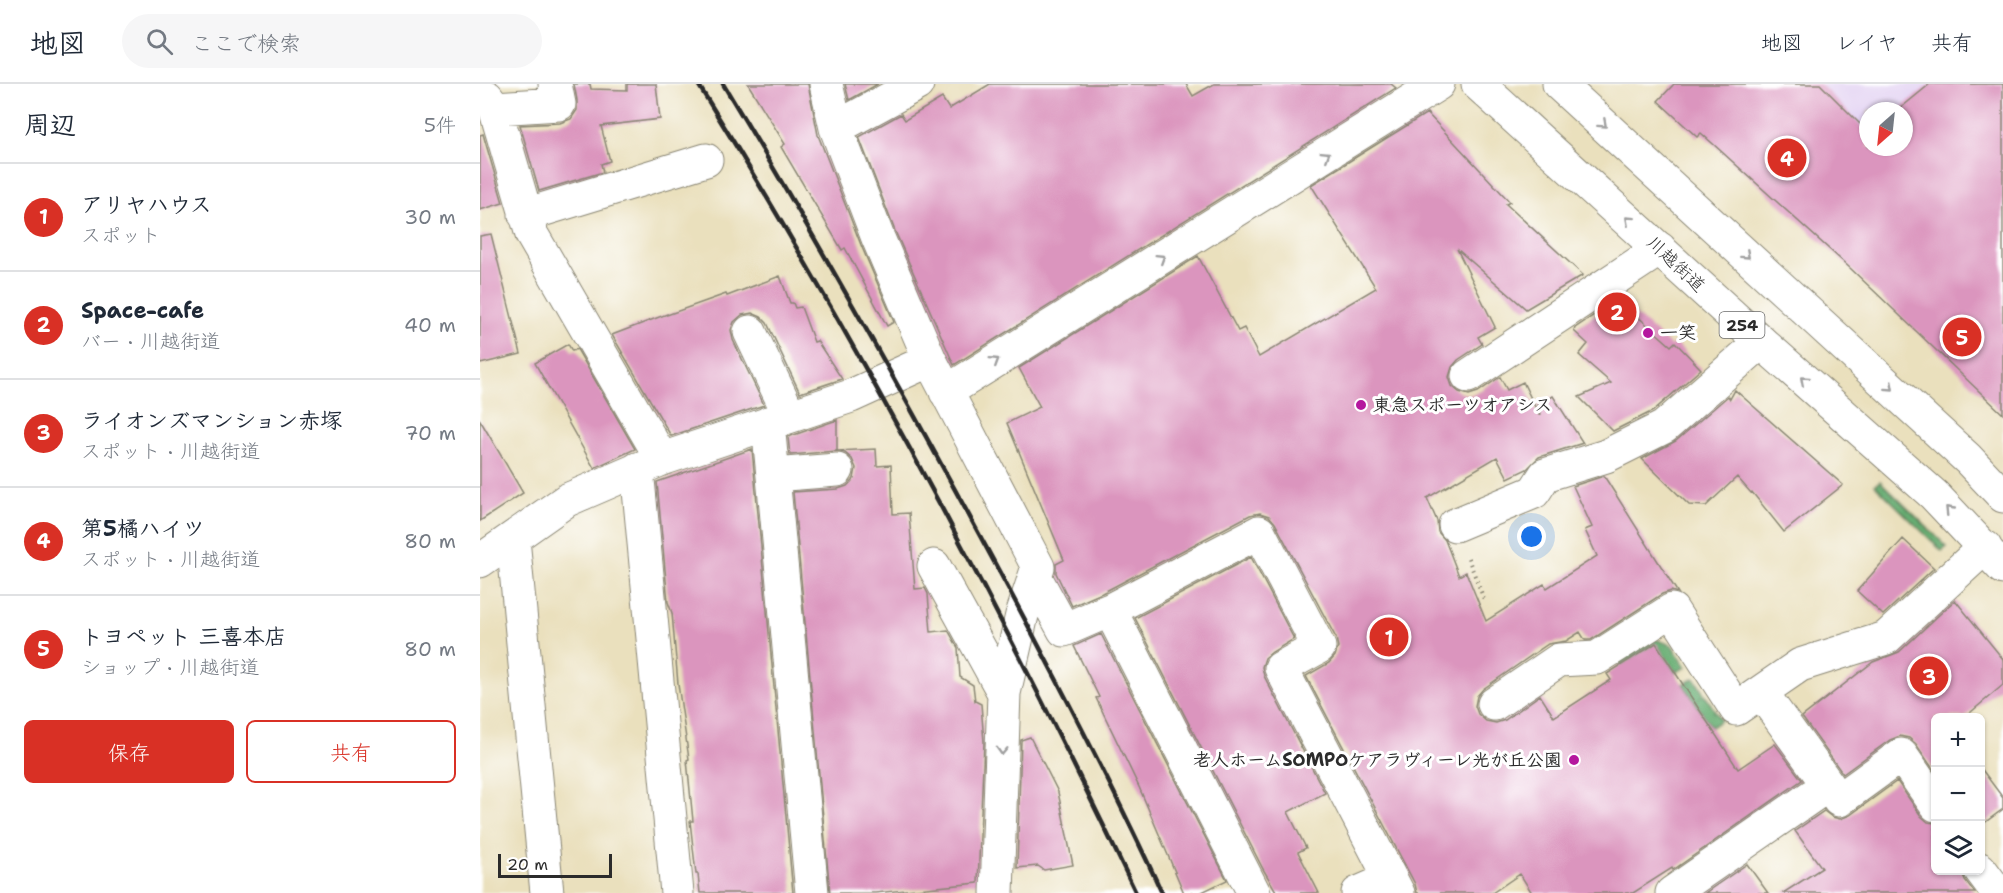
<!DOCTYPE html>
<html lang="ja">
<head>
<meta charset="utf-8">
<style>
  :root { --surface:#fff; --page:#f6f6f7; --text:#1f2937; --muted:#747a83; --line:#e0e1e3; --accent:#d93025 }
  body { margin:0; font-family:"Shantell Sans","Klee One",sans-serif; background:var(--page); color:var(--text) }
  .controls { position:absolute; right:18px; bottom:18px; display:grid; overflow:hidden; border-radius:9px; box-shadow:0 2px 4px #0004 }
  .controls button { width:54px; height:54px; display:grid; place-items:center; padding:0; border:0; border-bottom:2px solid var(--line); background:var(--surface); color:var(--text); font:30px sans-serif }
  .compass { position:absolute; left:1379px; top:18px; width:54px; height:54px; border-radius:50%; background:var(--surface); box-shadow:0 2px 4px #0004; rotate:207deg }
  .scale { position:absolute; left:18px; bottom:15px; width:114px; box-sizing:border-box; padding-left:6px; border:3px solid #2b2b2b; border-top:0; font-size:16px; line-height:21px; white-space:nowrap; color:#2b2b2b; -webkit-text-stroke:4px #fff; paint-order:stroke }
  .you { position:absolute; left:1052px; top:453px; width:21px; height:21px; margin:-15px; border:4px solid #fff; border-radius:50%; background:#1a73e8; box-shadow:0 0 0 9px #1a73e833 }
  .badge { display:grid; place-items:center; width:39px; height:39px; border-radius:50%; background:var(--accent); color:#fff; font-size:20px; font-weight:700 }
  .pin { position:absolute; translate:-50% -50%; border:3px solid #fff; box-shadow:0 2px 6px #0006 }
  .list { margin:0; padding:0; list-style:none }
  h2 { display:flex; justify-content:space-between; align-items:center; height:78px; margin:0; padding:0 24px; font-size:26px }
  h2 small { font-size:20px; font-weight:400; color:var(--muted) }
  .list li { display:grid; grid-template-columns:39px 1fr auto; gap:18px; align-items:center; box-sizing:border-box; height:108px; padding:0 24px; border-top:2px solid var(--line) }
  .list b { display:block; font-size:22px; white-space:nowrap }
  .list p { margin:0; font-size:20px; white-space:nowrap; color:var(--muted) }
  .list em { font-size:20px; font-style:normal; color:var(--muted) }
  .actions { display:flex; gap:12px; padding:18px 24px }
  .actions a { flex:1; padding:14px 0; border:2px solid var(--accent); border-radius:9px; text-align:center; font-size:21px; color:var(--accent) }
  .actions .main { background:var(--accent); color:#fff }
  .icon { flex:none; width:33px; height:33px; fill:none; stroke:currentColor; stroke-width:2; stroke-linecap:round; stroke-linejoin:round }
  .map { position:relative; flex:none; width:1523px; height:809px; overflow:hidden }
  header { display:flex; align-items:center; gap:36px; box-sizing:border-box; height:84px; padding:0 30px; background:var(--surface); border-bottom:2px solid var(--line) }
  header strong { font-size:28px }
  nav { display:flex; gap:33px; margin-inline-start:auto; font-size:21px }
  .search { width:420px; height:54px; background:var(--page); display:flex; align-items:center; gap:15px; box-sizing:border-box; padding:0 21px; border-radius:33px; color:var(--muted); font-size:22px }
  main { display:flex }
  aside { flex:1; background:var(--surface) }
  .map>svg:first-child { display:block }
  .built { fill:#e3d3f3; fill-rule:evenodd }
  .forest { fill:url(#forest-crowns); stroke:#4a6c4e; stroke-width:1.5 }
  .building { fill:#db95be }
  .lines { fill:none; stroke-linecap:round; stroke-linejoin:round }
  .minor-casing { stroke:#8a8674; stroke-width:35 }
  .highway-casing { stroke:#8a8674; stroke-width:35 }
  .path { stroke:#8a8674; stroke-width:4; stroke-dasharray:1.5 4.5; stroke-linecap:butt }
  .minor { stroke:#fff; stroke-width:33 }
  .highway { stroke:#fff; stroke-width:33 }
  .rail { stroke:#2b2b2b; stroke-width:4.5 }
  .oneway { stroke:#a0a0a0 }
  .poi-dot { fill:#b5179e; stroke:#fff; stroke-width:2 }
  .labels { text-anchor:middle; stroke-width:6; stroke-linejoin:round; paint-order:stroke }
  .shield { fill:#fff; stroke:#6b6b6b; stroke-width:1.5 }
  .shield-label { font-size:16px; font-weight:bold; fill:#2b2b2b }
  .street-label { font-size:18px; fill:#2b2b2b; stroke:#fff }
  .poi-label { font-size:18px; font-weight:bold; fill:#2b2b2b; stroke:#fff; text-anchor:start }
</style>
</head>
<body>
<header>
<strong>地図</strong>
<div class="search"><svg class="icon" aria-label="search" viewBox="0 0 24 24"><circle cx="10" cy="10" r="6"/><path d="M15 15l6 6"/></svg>ここで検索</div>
<nav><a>地図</a><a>レイヤ</a><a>共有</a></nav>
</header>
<main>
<aside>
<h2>周辺<small>5件</small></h2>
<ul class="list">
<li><span class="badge">1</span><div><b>アリヤハウス</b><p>スポット</p></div><em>30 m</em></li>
<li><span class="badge">2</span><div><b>Space-cafe</b><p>バー · 川越街道</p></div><em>40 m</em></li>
<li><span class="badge">3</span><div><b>ライオンズマンション赤塚</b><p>スポット · 川越街道</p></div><em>70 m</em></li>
<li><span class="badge">4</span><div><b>第5橘ハイツ</b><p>スポット · 川越街道</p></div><em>80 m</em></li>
<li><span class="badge">5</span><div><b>トヨペット 三喜本店</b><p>ショップ · 川越街道</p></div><em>80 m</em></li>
</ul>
<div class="actions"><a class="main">保存</a><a>共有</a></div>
</aside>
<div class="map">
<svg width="1523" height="809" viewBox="0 0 1523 809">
  <defs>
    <pattern id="forest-crowns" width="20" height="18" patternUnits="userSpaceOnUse" patternTransform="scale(1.5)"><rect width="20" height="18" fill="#68ad72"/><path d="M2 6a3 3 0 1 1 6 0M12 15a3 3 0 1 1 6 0" fill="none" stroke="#568d5e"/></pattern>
  </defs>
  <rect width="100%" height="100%" fill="#fff"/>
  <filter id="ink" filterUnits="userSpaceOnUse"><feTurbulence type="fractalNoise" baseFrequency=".0167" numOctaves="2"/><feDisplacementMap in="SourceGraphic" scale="12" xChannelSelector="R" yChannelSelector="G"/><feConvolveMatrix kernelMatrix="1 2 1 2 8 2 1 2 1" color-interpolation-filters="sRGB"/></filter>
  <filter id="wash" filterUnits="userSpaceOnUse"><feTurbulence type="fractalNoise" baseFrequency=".008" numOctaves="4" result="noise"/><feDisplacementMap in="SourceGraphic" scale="24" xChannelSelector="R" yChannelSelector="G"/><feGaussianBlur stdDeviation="1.35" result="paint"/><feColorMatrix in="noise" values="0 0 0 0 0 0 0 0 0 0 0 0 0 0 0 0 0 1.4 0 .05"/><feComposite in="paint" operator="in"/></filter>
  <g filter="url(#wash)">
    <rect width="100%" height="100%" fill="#eae0bd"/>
    <path class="built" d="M1296,0H1497L1474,23L1392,89ZM1388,27H1424V63H1388Z"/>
    <path class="forest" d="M1400,397L1467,463L1462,467L1395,401Z
      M1175,555L1192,561L1206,583L1195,589L1179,564L1139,591L1140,577Z
      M1214,594L1241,636L1231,643L1203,600Z"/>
    <g id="blocks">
      <path class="building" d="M94,0H110L111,5L147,6V0H176L180,35L121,42L130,77L121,80L123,88L59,107L40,41L80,39L91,35L97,26V16Z
        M268,0H328L338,51L381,161L414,238L407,242L365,164L362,166L301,63L305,60Z
        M365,0H398L369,16Z
        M510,0H706L713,12L734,0H911L916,4L474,281L415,147L379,53L421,30L425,36L462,14L469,25Z
        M1194,0H1340L1388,48V63H1424V27H1417L1450,0H1523V330L1370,184L1221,49L1217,53L1178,17Z
        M947,29L1030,118L1026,120L1103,191L1046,225L977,165L1015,243L998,253L1002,260L978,276L972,283L969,293L972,302L979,308L989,311L998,308L1020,293L1027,306L1043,298L1059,331L1061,330L1057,321L1073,312L1103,359L1059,373L1047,385L1028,394L1017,373L947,414L957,437L958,448L965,456L979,492L986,488L1006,537L1064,500L1067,504L1117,472L1105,446L1112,443L1093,402L1124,392L1198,509L1191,507L1182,510L1111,556H1105L1100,548L1086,557L1068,560L1003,605L997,612L995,622L998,630L1006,637L1016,639L1025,636L1060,611L1074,633L1131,596L1127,590L1176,559L1258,685L1295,660L1322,696L1193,786L1192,784L1153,809H1052L1040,790L1012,809H937L935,800L826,592L849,579L855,572L858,563L856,554L795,439L789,432L780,429L770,431L622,509L592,522L576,489V480L584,476L527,339L560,323L539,284L718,172L758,247L764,244L779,273L896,204L831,101Z
        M3,50L23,119L0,126V51Z
        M11,150L41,270L0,280V152Z
        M300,192L310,219H313L315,224L321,223L334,258L337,257L362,295L320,309L287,239L281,233L272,229L262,231L254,238L251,246L253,256L284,321L191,352L132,251L187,230V231L246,210L247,212Z
        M1138,215L1191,262L1195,258L1221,285L1173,327L1133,347L1099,313L1131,299L1099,271L1108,260L1094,247L1095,244Z
        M88,260L92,267L97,265L155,365L114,384L55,279Z
        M1255,306L1363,401L1304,448L1272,408L1271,409L1257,393L1226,422L1209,421L1162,375L1196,357L1248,312L1250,315Z
        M0,336L43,409L0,437Z
        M357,336V367L396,365L397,382L411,381L413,430L429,429L435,505L445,504L448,510L451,548L468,546L478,564L480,593L493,601L495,617L501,620L504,658L498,799L395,809H350L313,408L358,405L367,402L374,395L376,384L372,375L365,369L356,367L310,371L308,353Z
        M272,365L313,809H220L218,790H216L210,737H213L207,676L209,675L198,600L192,529L188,518L177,398Z
        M1423,455L1454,484L1403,531L1377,507Z
        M771,473L814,555L792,568L785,574L782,583L784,592L845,709L808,728L826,764L818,768L839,809H797L783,785L655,534Z
        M1475,516L1523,575V601L1485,633H1455V688L1436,660L1429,654L1420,652L1410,656L1363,690L1322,633L1393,578L1419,568Z
        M621,550L747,796L720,809H704L659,703L616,614L619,613L594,562Z
        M550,653L578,708L593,781L564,786L558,782L537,784L541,656Z
        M1500,683L1523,714V725L1500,742Z
        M1417,697L1441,732L1448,738L1455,739V786H1481L1485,796L1495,809H1303L1342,784L1315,747L1344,727L1352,733L1360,735L1370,731Z
        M1267,780L1288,809H1225Z"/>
    </g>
  </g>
  <g filter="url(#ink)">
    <use href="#blocks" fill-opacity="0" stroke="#8a8674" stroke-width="1.5"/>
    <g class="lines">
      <defs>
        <path id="minor" d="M346,0L356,44L398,154L450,276L558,483L542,531L524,609L517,809
          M0,12L7,13L15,24L52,151L182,375
          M15,24L79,20L75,0
          M356,44L437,0
          M45,131L226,76
          M270,248L310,332
          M988,292L1180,165
          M466,308L958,0
          M288,339L332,809
          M157,385L197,809
          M293,391L357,386
          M975,441L1054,408L1065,391L1126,372L1184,343L1281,258
          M33,455L67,809
          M0,477L87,416L182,375L371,312L450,276
          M454,482L524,609
          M555,493L584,546L630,526L779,448L839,563L801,584L918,809
          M630,526L774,809
          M1281,608L1359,716L1421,671L1456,721
          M1014,620L1079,576L1117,574L1192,526L1256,625L1320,581L1406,554L1505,463
          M1500,785L1518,809
          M878,809L910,795
          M1192,809L1348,701"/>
        <path id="highway" d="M998,0L1281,258L1454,411L1523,484
          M1079,0L1488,375L1523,412"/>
      </defs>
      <use href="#minor" class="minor-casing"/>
      <use href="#highway" class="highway-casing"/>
      <path class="path" d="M988,474L1005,518"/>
      <use href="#minor" class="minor"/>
      <use href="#highway" class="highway"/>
      <path class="rail" d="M218,0C380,261 524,532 656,809
        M243,0C333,148 417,298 499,450C563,568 626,687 682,809"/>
    </g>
    <defs><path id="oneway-chevron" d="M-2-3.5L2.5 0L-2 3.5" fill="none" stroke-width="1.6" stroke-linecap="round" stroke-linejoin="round" transform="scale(1.5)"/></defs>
    <g class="oneway">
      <use href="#oneway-chevron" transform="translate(1123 40) rotate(42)"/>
      <use href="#oneway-chevron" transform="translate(846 71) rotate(-32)"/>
      <use href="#oneway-chevron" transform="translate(1149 136) rotate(-138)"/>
      <use href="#oneway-chevron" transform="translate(1266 171) rotate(42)"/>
      <use href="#oneway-chevron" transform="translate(681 174) rotate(-32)"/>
      <use href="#oneway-chevron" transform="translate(515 277) rotate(-32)"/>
      <use href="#oneway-chevron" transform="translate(1324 296) rotate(-139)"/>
      <use href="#oneway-chevron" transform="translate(1410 303) rotate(42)"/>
      <use href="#oneway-chevron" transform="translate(1469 426) rotate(-134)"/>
      <use href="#oneway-chevron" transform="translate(522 667) rotate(92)"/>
    </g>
  </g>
  <g class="poi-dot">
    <circle cx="1168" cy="249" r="6"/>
    <circle cx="881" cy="321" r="6"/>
    <circle cx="1094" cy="676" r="6"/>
  </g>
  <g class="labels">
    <rect class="shield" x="1239.5" y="228" width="45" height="26" rx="4.5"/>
    <g class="shield-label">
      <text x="1262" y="247">254</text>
    </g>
    <g class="street-label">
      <text transform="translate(1196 180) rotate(43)" y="6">川越街道</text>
    </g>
    <g class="poi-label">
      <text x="1180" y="255">一笑</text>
      <text x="893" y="327">東急スポーツオアシス</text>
      <text x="1082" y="682" text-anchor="end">老人ホームSOMPOケアラヴィーレ光が丘公園</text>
    </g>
  </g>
</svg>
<div class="controls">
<button>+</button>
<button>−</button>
<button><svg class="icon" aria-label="layers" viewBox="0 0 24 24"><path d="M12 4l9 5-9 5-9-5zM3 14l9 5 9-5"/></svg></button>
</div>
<svg class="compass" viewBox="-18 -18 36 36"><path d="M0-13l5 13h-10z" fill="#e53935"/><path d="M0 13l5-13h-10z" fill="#747a83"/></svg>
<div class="scale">20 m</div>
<div class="you"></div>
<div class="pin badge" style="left:909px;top:553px">1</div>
<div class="pin badge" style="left:1137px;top:228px">2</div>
<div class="pin badge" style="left:1449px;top:592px">3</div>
<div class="pin badge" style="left:1307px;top:74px">4</div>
<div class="pin badge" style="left:1482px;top:253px">5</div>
</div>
</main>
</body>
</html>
